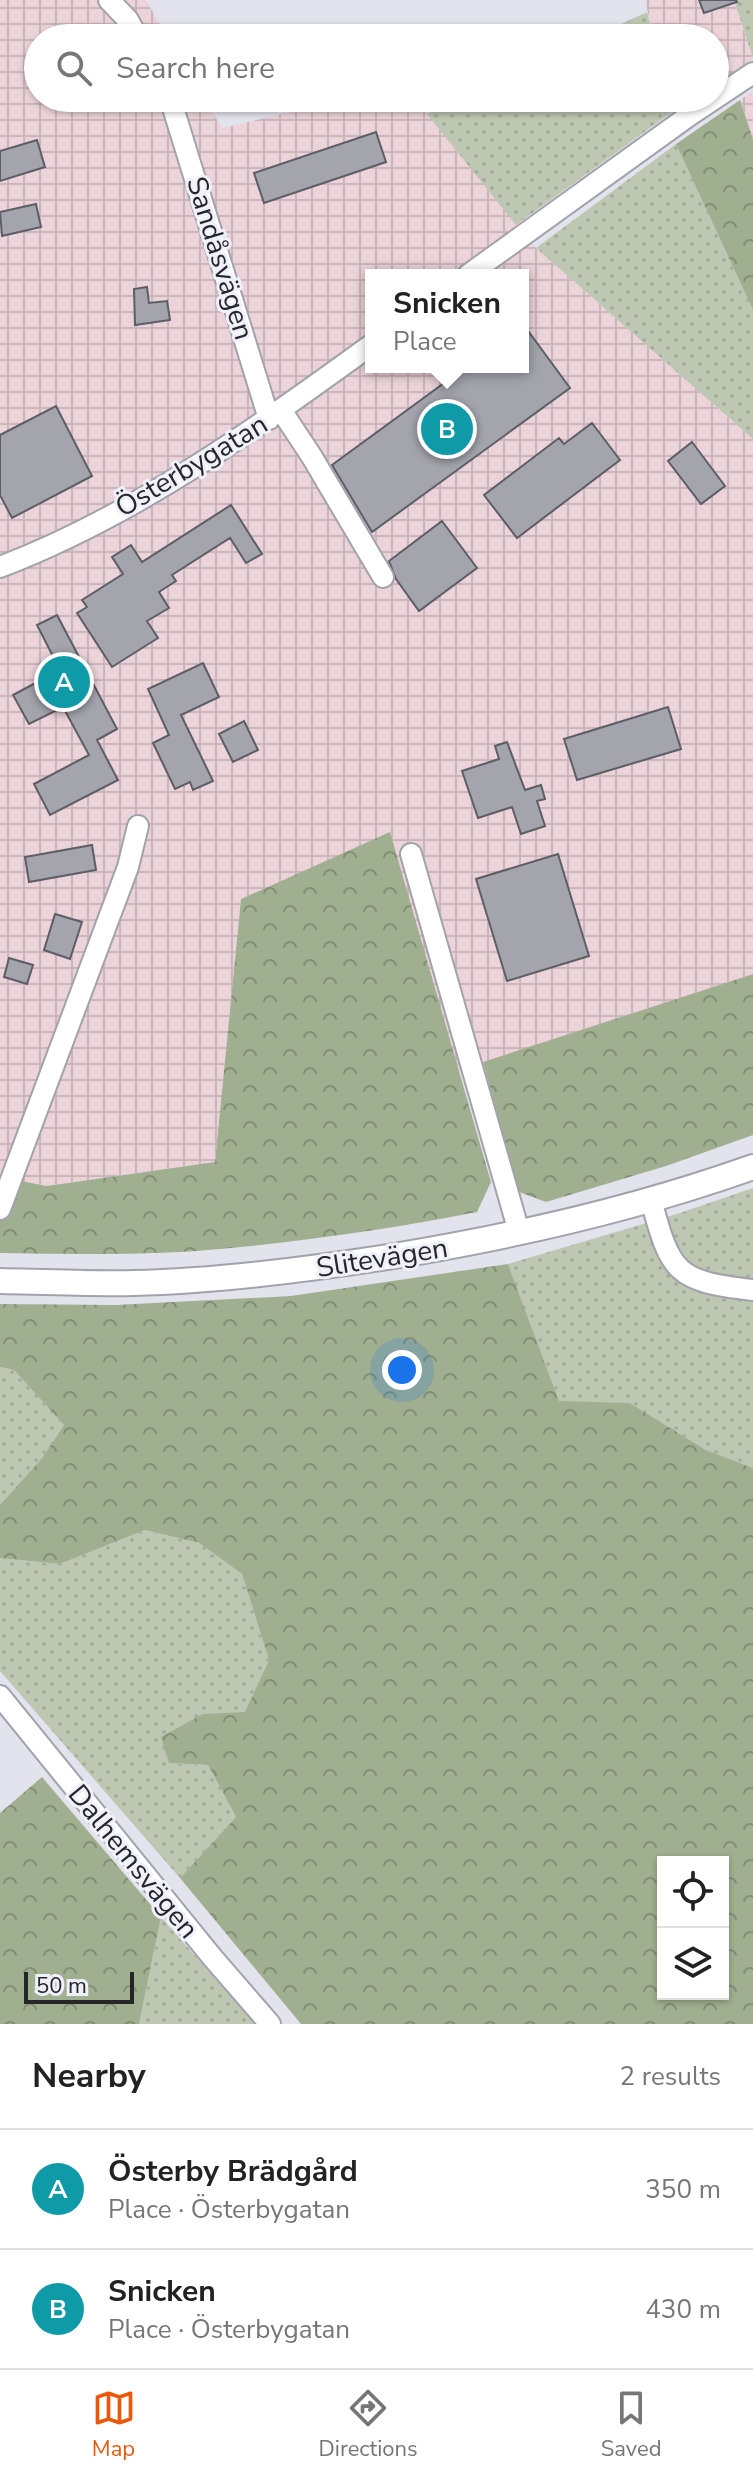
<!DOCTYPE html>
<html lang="en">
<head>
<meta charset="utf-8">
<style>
  :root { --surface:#fff; --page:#f2f2f2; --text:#222; --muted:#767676; --line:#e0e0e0; --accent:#ea580c }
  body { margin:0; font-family:"Nunito Sans",sans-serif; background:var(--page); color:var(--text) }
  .controls { position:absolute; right:24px; bottom:24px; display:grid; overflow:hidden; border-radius:0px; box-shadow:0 2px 6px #0004 }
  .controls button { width:72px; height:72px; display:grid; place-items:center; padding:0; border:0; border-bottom:2px solid var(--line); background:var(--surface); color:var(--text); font:40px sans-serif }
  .scale { position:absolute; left:24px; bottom:20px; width:110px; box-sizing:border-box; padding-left:8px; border:4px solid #26262a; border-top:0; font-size:22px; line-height:28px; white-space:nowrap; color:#26262a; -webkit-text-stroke:6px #f0f0fa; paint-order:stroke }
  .you { position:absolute; left:402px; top:1370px; width:28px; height:28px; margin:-20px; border:6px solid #fff; border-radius:50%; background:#1a73e8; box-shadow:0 0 0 12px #1a73e833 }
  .badge { display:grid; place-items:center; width:52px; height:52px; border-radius:50%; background:var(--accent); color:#fff; font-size:26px; font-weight:700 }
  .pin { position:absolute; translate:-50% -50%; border:4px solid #fff; box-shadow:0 2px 8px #0006 }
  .popup { position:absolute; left:365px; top:269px; width:164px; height:104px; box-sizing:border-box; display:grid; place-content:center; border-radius:0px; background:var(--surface); filter:drop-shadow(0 2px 6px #0005); font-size:26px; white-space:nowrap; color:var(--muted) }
  .popup b { font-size:30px; color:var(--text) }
  .popup::after { content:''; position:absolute; left:50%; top:100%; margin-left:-16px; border:16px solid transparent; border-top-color:var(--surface) }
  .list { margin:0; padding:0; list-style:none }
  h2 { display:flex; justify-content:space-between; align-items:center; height:104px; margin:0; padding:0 32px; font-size:34px }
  h2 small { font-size:26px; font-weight:400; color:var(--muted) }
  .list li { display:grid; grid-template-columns:52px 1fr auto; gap:24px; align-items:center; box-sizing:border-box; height:120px; padding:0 32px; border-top:2px solid var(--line) }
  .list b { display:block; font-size:30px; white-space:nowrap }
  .list p { margin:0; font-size:26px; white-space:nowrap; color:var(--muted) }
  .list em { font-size:26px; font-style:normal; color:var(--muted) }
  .icon { flex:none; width:44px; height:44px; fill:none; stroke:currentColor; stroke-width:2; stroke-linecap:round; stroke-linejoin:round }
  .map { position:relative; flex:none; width:753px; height:2024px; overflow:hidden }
  .search { position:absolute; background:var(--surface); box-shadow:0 2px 6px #0004; left:24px; right:24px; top:24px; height:88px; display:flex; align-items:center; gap:20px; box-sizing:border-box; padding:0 28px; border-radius:44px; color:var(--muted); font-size:30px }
  .sheet { height:344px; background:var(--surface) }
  nav { display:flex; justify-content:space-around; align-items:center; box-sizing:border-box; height:112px; border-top:2px solid var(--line); background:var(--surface); font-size:22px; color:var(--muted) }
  nav a { display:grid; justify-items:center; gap:4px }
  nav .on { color:var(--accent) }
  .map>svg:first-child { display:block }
  .industrial { fill:url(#industrial-grid); fill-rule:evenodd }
  .grass { fill:url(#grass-dots) }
  .forest { fill:url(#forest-crowns); fill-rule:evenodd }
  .building { fill:#a4a4ad; stroke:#5d5d65; stroke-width:2 }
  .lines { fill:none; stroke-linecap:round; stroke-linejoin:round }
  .minor-casing { stroke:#a2a2ac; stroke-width:24 }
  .major-casing { stroke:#a2a2ac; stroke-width:28 }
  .minor { stroke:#fff; stroke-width:20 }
  .major { stroke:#fff; stroke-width:24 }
  .labels { text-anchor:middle; stroke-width:6; stroke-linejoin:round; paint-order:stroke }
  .street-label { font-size:28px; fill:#26262a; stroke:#f0f0fa }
</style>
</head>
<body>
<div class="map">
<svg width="753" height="2024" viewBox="0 0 753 2024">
  <defs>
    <pattern id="industrial-grid" width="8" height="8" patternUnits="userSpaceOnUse" patternTransform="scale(2)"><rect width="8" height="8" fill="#ecd3da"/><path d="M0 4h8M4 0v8" fill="none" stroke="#cab5bb"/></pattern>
    <pattern id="grass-dots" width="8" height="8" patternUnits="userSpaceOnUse" patternTransform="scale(2)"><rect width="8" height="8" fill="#bdc7b2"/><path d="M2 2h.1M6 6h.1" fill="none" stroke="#a2ab99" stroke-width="1.8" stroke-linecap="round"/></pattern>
    <pattern id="forest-crowns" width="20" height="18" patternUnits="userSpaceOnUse" patternTransform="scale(2)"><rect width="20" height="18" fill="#a0af8f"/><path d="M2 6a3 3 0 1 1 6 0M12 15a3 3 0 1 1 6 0" fill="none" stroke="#828e75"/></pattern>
  </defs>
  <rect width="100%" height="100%" fill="#e3e3ed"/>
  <path class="industrial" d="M0,0H146L168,38H38V98H204L222,128L352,98H415L536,248L753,439V974L457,1071L390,833L241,900L215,1162L47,1186L0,1177ZM371,275H523V367H371Z
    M645,0H734L753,59L715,84V38H654Z
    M753,91V139L740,100Z"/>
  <path class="grass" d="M734,0H753V58Z
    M647,12L654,38H590Z
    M461,98H668L672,112L516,225L427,114Z
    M676,144L753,310V439L536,248Z
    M753,1188V1468L706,1450L630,1403L559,1402L508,1264L680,1213Z
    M0,1367L14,1370L64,1425L42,1458L0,1505Z
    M145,1530L199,1543L242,1574L269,1660L245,1713L203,1714L169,1763L208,1765L236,1817L180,1878L0,1671V1558L60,1564Z
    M161,1917L255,2024H139Z"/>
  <path class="forest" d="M740,100L753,139V310L676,144Z
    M390,832L491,1182L477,1212C396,1228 313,1240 231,1248C154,1256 77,1254 0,1253V1177L47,1186L215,1162L241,899Z
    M753,974V1135L666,1166L546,1202L519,1192L483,1062Z
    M508,1264L559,1401L630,1403L706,1450L753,1468V2024H301L180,1878L236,1817L208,1765L169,1763L161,1737L203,1714L245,1712L269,1660L242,1574L199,1543L145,1530L60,1564L0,1558V1505L42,1458L64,1425L14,1370L0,1367V1304L116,1305L291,1296ZM663,1862H723V1994H663Z
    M42,1777L161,1917L139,2024H0V1813Z"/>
  <path class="building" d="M699,0H736L737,2L704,13Z
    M376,132L386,162L264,203L254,173Z
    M37,140L45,167L0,181V151Z
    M36,204L41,227L2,236L0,212Z
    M147,287L149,303L167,301L170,320L135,325L134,289Z
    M523,324L570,388L372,532L332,465L466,367H523Z
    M56,406L92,476L12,518L0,495V435Z
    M592,423L620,460L517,538L484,495L559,438L564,444Z
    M692,442L725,486L701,504L668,461Z
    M231,505L262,554L246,563L230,538L172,575L176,581L159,592L169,608L147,621L158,638L112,667L77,613L87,607L82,600L123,574L112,557L131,545L142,562Z
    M442,521L477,568L419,611L396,579L389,561Z
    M57,615L117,729L97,740L118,780L50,815L34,784L89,755L63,707L29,724L13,695L60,670L37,625Z
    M203,663L219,697L181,715L213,781L193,790L190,782L175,789L153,743L169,735L148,689Z
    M668,707L681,749L577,780L564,739Z
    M244,721L258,750L233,762L219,734Z
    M507,742L525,790L541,785L545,799L537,801L545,826L521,834L512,807L478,818L462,771L499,759L495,746Z
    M92,845L96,870L29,882L25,857Z
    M558,854L589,956L507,981L476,879Z
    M55,914L82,922L70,959L44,950Z
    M9,958L33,965L27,984L4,977Z"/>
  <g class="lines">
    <defs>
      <path id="minor" d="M109,0L128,20L138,38
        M170,98L269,419
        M468,275L690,115L753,73
        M281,410L312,457L383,577
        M0,567C134,516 255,429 371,345
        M411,854L519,1232
        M651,1200C671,1274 676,1281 753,1290
        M0,1209L128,867L138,826
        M0,1696L212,1957L270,2024"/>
      <path id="major" d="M0,1281C44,1282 89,1284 134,1283C219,1281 304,1270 388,1257C512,1237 635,1209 753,1167"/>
    </defs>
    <use href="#minor" class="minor-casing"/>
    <use href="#major" class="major-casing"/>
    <use href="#minor" class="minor"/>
    <use href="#major" class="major"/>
  </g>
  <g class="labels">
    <g class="street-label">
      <text transform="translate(221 258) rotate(73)" y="10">Sandåsvägen</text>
      <text transform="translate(191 465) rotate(-31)" y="10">Österbygatan</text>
      <text transform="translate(382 1257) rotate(-9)" y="10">Slitevägen</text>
      <text transform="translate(134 1861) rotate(51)" y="10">Dalhemsvägen</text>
    </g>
  </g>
</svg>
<div class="controls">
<button><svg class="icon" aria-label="locate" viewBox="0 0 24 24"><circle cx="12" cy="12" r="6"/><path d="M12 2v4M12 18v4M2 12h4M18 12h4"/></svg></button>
<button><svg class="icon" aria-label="layers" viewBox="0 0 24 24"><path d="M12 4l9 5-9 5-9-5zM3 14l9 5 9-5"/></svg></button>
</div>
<div class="scale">50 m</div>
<div class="you"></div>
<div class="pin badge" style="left:64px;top:682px;background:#0f9aa8">A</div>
<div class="pin badge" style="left:447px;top:429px;background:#0f9aa8">B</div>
<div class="popup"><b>Snicken</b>Place</div>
<div class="search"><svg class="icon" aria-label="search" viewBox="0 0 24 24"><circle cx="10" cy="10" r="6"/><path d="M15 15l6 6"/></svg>Search here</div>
</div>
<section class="sheet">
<h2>Nearby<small>2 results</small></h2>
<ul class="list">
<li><span class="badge" style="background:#0f9aa8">A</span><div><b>Österby Brädgård</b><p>Place · Österbygatan</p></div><em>350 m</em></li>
<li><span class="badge" style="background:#0f9aa8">B</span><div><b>Snicken</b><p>Place · Österbygatan</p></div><em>430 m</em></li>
</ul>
</section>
<nav>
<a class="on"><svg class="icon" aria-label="map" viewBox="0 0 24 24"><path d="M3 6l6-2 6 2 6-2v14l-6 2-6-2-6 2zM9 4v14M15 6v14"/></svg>Map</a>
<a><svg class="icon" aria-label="directions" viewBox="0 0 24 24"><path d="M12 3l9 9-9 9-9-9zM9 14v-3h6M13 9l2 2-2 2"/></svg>Directions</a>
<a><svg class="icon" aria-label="saved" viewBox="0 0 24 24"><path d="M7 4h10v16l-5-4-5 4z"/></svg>Saved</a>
</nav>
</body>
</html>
